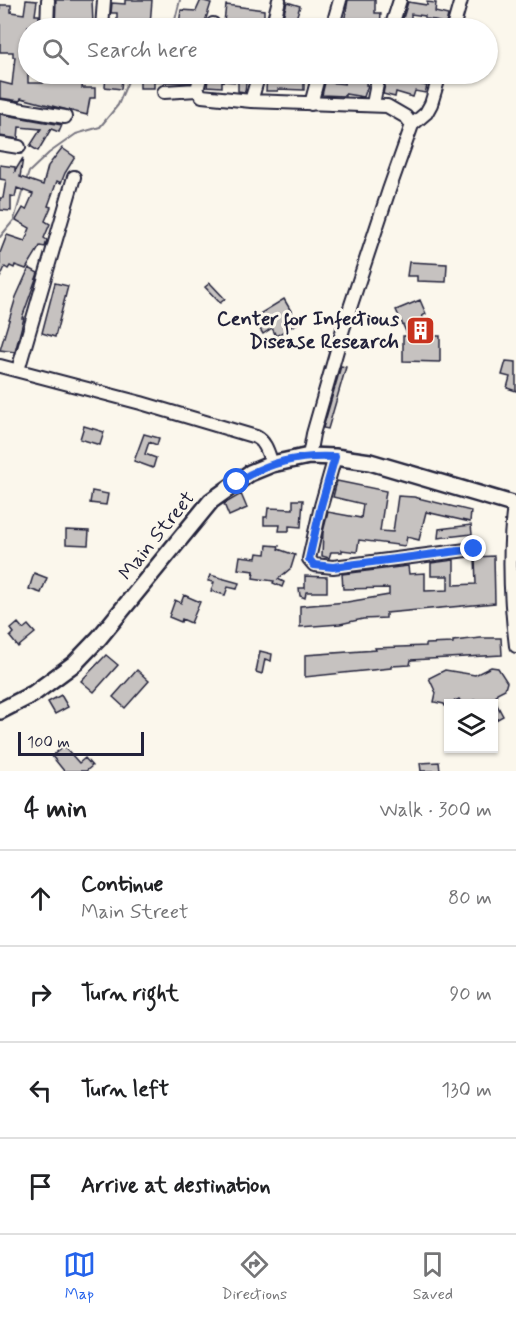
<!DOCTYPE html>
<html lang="en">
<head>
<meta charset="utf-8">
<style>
  :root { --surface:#fff; --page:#f6f6f6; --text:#202124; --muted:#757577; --line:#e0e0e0; --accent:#2563eb }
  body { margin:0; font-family:Mynerve,sans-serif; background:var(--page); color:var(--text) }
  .controls { position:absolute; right:18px; bottom:18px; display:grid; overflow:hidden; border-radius:0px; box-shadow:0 2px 4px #0004 }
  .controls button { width:54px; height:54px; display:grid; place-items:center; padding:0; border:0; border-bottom:2px solid var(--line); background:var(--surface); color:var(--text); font:30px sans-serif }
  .scale { position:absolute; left:18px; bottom:15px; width:126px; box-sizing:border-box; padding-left:6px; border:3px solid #22223b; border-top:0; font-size:16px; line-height:21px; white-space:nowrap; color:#22223b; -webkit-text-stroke:4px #fbf7ec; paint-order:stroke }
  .stop { position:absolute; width:18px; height:18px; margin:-14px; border:4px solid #2563eb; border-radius:50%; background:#fff }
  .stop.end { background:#2563eb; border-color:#fff; box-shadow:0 2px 6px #0008 }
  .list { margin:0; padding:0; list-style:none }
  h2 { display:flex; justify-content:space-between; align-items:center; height:78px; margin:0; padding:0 24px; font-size:26px }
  h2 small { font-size:20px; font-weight:400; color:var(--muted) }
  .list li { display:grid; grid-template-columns:39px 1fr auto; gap:18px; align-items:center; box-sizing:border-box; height:96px; padding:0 24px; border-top:2px solid var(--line) }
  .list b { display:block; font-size:22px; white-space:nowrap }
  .list p { margin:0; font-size:20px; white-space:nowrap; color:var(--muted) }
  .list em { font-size:20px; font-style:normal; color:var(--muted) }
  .icon { flex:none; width:33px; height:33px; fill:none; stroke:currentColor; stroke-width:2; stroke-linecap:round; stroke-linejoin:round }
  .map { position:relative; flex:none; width:516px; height:771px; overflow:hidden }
  .search { position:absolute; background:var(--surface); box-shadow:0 2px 4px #0004; left:18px; right:18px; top:18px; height:66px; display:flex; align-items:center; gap:15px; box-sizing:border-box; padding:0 21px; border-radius:33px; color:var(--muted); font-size:22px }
  .sheet { height:462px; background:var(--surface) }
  nav { display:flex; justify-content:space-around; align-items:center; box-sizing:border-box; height:84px; border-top:2px solid var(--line); background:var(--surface); font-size:16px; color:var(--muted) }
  nav a { display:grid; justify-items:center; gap:3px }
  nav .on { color:var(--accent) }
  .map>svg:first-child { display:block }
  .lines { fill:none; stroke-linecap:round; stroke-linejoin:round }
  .stream { stroke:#787681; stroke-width:2 }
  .building { fill:#c6c2c0; stroke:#22223b; stroke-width:1.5 }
  .minor-casing { stroke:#22223b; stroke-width:16 }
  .major-casing { stroke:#22223b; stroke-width:20 }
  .minor { stroke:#fbf7ec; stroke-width:12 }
  .major { stroke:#fbf7ec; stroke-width:15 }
  .route { stroke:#2563eb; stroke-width:8 }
  .labels { text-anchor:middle; stroke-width:6; stroke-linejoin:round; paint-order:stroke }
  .poi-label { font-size:20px; font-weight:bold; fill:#22223b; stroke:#fbf7ec; text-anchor:end }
  .street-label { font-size:20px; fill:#22223b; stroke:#fbf7ec }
</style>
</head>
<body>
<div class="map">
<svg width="516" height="771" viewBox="0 0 516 771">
  <rect width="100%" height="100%" fill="#fbf7ec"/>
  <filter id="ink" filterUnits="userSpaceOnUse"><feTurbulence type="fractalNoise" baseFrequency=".0167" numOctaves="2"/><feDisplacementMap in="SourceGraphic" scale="12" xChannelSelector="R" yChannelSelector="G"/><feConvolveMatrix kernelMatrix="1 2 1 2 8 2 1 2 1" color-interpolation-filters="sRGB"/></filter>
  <g filter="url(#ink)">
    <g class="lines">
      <path class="stream" d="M173,28L180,0
        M26,181L29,172L49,153L76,134L100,127L118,105L131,74
        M0,237L14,220L23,189"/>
    </g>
    <path class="building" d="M26,0L37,1L35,15H39V27L28,26V83H43L44,74H84L82,88H95V98H90L87,115L21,98L20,101L0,98V82L12,85L15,57H13V52H0V5H11V12L24,14Z
      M56,0H92L93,24L55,27Z
      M125,0H152L150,25L126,24V28H117V13H111L112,3L125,4Z
      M201,0L211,3L203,28L186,23L179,24L181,10L196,11Z
      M348,0H375V13H381L380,28H343Z
      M287,2L300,6L293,28H280Z
      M408,2L427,5V2L436,3L435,12L448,15L446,24L435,21V20L425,19V16L411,14V28H400Z
      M226,5L264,10V19H263L261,28H220L221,22H224Z
      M146,74H192L190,82H154V88H140V77H146Z
      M209,74H247L245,92L238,91V82L222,81V87L207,86Z
      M290,74H304V90L278,89V91H266L267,75L290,76Z
      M327,74L328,82L345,84V74H367L366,85H368L364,97L345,94V96L322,95Z
      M387,74H420L418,84L427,86L425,93L415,91L413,97L396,92L395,97L383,94Z
      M106,76L122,78L121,89L105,87Z
      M0,114L62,125L59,132L51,129L38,151L30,146L41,129L19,127L18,139L0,136Z
      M62,148L75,157L65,173L61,183L57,181L48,206L51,207L45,221L50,224L44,238L47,240L45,247L40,246L26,269L15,265L14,268L10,266L8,269L5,267L0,278V253L7,235L25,241L30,228L16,220L23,208L26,210L33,194L17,188L15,197L11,196V211L0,210V198H3L6,180L0,179V165L15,167V171L23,158L20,177L43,185L48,166Z
      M409,262L447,264L446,282L417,281V276H407Z
      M29,268L38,273L22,318H24L15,352L0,350L16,297Z
      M55,283L68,286L55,337L42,333Z
      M210,283L225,299L220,303L205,287Z
      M284,299L298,323L276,336L272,328L263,334L253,318Z
      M420,300L426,314L422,316L434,336H440V362L403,361V336H408L396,310Z
      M506,361L516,362V391L507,388L510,377L502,375Z
      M341,366L346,367L328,429L323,428Z
      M84,426L104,432L100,445L80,439Z
      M144,434L159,438L157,445L149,442L145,454L156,458L153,468L134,461Z
      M337,481L386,491L380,531L393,532L398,496L414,497L471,511L470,522L426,512L419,540L407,537L405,546L359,540L357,552L342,550V552H331L329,558L322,556L323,532L328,512L361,518L363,504L333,497Z
      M92,491L108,494L106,505L90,503Z
      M241,494L247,508L229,516L224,504Z
      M293,500H303L301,527L289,526V531H279L280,525H264V517H267L268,508L293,509Z
      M471,525L472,534L438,538L439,529Z
      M66,530L89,531L88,545L66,544Z
      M267,545L279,546L278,549L295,555L291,568L278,579L284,582L282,587L273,583L274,581L253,578L254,571L238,569L240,556L256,558L257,553L266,554Z
      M494,556L495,603L386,613V618L363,619L340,624L300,627V606L347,602L389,595V588L343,589L342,574L408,566L409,574L425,573V591L448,590V576H431V563L454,560V585L476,584L475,557Z
      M34,573L47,578L41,593L29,589Z
      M210,575L239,583L237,589L228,587L225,595L211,591L214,582L208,581Z
      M305,576L327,577V592H306L305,598L300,596L299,588H305Z
      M184,595L200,602L191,623L182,619L181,622L169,617L175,600L181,603Z
      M18,623L23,629L28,625L35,633L18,647L10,637L14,633L11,629Z
      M481,638H501L502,655L411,660L410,665L391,666V668L305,677V655L376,650L375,648L426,646V644L453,643V641Z
      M260,651L272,654L271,661L265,659L262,674L256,672Z
      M106,655L118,665L94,692L81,681Z
      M491,667L498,668L507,682L505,689L497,693L495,701L503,716L494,721V704H484L474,700L473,704H462L459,699L445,706L444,704L434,702L436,693L429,678L445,670L475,675Z
      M137,670L149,681L125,708L113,697Z
      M61,695L68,707L55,714L48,702Z
      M64,746L79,763L85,758L92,766L86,771H64L52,756Z
      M439,762L440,771H421L420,763Z"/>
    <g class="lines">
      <defs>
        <path id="minor" d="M47,28L48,0
          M102,28L104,0
          M212,28L213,24
          M272,28L279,0
          M332,28L340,0
          M391,28L400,0
          M453,28L461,0
          M201,74L197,90L202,96L251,101L387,106L406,117L412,125
          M164,92L197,90
          M251,101L259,74
          M311,104L319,74
          M373,104L379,74
          M0,106L65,117
          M0,144L19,147
          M0,366L141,403L256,437C266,442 268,453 272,464
          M18,370L74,177
          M309,456L313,434L343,329L389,190L412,125L426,113L431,104L440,74
          M335,457L321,506L309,559L314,565L333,567L474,549
          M514,505C508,552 510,599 516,646"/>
        <path id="major" d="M0,711L33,694L75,663L99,638L211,501L250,473L272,464L309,456L335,457L370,462L516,505"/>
      </defs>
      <use href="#minor" class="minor-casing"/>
      <use href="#major" class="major-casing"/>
      <use href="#minor" class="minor"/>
      <use href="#major" class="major"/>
    </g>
  </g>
  <g class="lines" filter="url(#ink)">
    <path class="route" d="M237,482C268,462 299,455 335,457L321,506L309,559L314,565L333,567L474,549"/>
  </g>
  <defs>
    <symbol id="building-square" viewBox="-11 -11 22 22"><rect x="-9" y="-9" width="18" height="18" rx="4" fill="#c8321e" stroke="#fbf7ec"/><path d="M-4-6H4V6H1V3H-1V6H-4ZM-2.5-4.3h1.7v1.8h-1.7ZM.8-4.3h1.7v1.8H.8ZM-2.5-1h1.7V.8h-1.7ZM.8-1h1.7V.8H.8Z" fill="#fff"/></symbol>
  </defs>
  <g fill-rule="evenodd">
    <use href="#building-square" x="404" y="314" width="33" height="33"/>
  </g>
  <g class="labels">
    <g class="poi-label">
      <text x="399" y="325">Center for Infectious<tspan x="399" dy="23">Disease Research</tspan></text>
    </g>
    <g class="street-label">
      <text transform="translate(156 535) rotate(-51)" y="7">Main Street</text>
    </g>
  </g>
</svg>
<div class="controls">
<button><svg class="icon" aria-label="layers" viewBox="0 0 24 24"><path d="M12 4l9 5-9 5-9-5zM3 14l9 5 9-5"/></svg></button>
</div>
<div class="scale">100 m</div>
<div class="stop" style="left:237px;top:482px"></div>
<div class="stop end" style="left:474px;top:549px"></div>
<div class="search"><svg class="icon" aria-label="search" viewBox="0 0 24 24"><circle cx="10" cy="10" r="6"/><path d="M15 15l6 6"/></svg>Search here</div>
</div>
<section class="sheet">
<h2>4 min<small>Walk · 300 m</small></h2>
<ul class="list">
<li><svg class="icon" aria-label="ahead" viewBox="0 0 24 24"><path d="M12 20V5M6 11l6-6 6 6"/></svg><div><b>Continue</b><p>Main Street</p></div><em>80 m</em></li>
<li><svg class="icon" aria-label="right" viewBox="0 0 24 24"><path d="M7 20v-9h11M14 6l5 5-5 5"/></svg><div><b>Turn right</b></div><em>90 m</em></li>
<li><svg class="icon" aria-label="left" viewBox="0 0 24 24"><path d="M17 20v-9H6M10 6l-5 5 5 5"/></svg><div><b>Turn left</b></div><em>130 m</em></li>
<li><svg class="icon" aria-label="arrive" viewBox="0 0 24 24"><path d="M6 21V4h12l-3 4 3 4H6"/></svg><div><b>Arrive at destination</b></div></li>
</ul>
</section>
<nav>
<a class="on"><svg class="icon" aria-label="map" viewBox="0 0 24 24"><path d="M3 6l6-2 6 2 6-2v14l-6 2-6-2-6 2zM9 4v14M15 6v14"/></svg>Map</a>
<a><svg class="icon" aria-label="directions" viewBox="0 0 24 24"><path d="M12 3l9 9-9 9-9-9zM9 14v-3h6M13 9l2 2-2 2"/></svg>Directions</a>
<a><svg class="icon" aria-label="saved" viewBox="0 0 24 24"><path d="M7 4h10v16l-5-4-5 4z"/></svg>Saved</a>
</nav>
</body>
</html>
